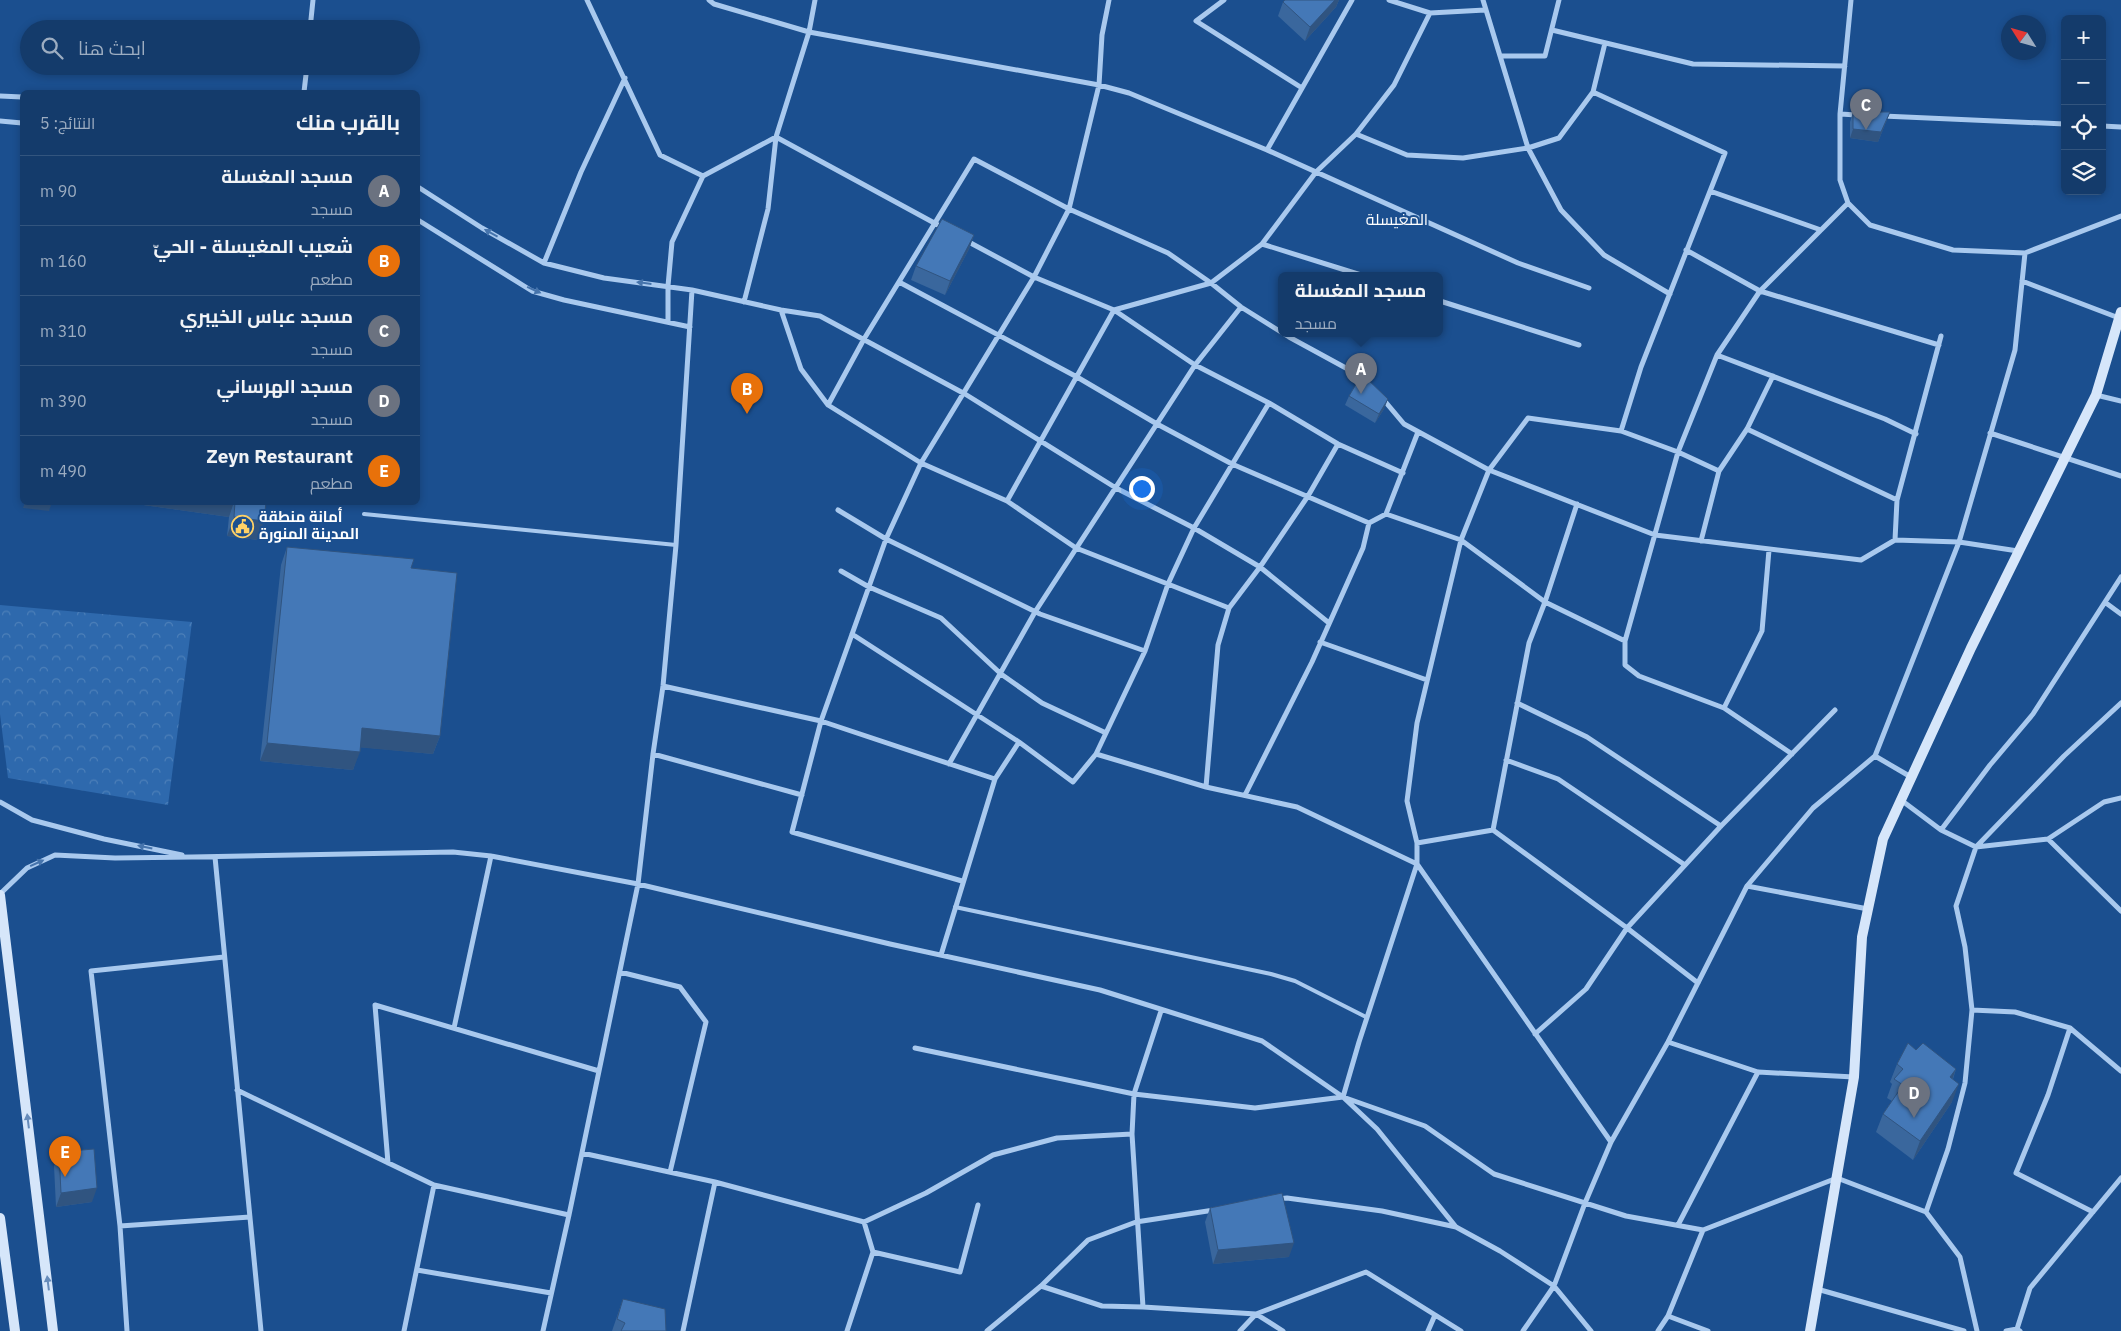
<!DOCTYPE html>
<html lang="ar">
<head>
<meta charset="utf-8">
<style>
  :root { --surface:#143b6b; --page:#214673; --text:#f1f3f6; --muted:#9dadc1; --line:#33557e; --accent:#e797bd }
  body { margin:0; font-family:"IBM Plex Sans",Cairo,sans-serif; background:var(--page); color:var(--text); direction:rtl }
  .controls { position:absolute; right:15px; top:15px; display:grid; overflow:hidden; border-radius:8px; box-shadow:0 2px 8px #0003 }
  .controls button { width:45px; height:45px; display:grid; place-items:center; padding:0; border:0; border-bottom:1px solid var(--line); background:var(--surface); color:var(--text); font:25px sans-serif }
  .compass { position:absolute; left:2001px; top:15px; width:45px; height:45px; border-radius:50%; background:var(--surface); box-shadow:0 2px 8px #0003; rotate:307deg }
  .you { position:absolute; left:1141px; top:488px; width:18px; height:18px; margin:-12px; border:4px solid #fff; border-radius:50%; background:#1a73e8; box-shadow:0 0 0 8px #1a73e833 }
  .badge { display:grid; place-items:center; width:32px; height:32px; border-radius:50%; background:var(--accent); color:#fff; font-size:16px; font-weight:700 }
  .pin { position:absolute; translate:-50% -41px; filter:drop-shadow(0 1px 2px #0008) }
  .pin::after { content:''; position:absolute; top:26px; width:18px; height:15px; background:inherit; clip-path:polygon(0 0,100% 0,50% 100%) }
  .popup { position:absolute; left:1278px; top:272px; width:165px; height:65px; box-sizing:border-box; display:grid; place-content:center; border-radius:8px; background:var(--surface); filter:drop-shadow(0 1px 4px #0005); font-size:16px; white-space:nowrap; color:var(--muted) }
  .popup b { font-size:19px; color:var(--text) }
  .popup::after { content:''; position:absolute; left:50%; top:100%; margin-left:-10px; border:10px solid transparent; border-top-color:var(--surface) }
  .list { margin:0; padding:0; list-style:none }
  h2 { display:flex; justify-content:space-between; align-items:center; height:65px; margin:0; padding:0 20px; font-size:21px }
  h2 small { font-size:16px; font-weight:400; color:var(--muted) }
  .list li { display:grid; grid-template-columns:32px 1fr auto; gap:15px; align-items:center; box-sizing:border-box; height:70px; padding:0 20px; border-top:1px solid var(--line) }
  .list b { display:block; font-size:19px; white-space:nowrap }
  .list p { margin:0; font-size:16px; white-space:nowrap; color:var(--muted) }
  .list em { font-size:16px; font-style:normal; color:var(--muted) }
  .icon { flex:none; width:28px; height:28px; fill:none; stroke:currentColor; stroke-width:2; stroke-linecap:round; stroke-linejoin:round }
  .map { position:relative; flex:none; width:2121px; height:1331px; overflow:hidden; direction:ltr }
  .search { position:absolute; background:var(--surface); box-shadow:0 2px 8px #0003; left:20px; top:20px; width:400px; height:55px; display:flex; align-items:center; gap:12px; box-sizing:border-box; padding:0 18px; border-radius:28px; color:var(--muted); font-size:19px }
  .panel { position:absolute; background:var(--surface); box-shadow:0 2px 8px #0003; left:20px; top:90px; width:400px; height:415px; border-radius:8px; direction:rtl }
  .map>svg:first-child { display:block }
  .park { fill:url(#park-crowns) }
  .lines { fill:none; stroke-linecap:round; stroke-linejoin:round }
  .lane { stroke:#a9c9ee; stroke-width:4 }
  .street { stroke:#a9c9ee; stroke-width:5 }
  .secondary { stroke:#d6e6fa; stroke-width:10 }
  .wall { fill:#3a679d }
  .shaded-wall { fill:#305480 }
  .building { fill:#4478b7; stroke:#305480 }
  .oneway { fill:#4674ac }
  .oneway2 { fill:#668bba }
  .labels { text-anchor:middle; stroke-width:4; stroke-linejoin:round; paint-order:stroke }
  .poi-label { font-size:15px; font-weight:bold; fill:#fff; stroke:#1b4f8f; text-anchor:start }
  .neighbourhood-label { font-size:16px; fill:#fff; stroke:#1b4f8f }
</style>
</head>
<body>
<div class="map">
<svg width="2121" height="1331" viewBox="0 0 2121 1331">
  <defs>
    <pattern id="park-crowns" width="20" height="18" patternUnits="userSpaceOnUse" patternTransform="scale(1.25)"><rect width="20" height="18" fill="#2e69ad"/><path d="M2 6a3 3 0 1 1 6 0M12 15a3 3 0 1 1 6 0" fill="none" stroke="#4d80b9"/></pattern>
  </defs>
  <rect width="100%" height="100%" fill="#1b4f8f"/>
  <path class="park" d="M0,605L192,622L168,805L8,778L0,714Z"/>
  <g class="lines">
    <path class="lane" d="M364,514L676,545
      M955,907L1271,974L1295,981L1366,1017"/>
    <path class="street" d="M587,0L660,155L703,176L776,137L938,225
      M709,0L714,4L809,32L1099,85L1129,93L1267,150L1518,263L1589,288
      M1224,0L1196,21L1302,88
      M1389,0L1430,13L1485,10
      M1483,0L1528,148L1561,210L1604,255L1670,294
      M1851,0L1840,114V180L1848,203L1870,225L1953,250L2025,253L2121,216
      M310,29L313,0
      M1552,30L1693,64L1845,66
      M1500,56H1545L1559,0
      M304,92L307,66
      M1593,92L1725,153L1641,367L1621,431
      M0,96L22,97
      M1840,114L1857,115
      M1883,116L2065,124
      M0,121L22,123
      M2102,126L2121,127
      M1356,134L1407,155L1463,158L1528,148L1559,138L1593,92L1605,43
      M1267,150L1352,0
      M418,187L482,228L544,263L604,278L692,290L781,310L820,316L965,394L1116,488L1194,528L1260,567L1329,623
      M1710,191L1821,230
      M418,220L532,291L564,300L690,327
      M965,240L1034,277L1114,310L1195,365L1269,403L1338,444L1403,473
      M1262,244L1361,275
      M1686,250L1760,291L1939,345
      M544,263L581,172L625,78
      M2022,281L2119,318
      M899,282L1077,377L1157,424L1232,464L1369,523
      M1440,301L1579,345
      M744,302L768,209L776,137L809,32L815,0
      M781,310L801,369L828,405L921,463L1007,501L1076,548L1229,608
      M668,322V286L672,242L703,176
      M1717,355L1885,419L1916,434
      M2096,395L2121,401
      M1383,399L1404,424L1489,470L1655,535L1861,560L1895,540L1959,542L2018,551
      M828,405L864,339L974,159L1069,209L1168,253L1211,283L1241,307L1289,337L1366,379
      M1747,429L1897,500
      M1990,433L2121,476
      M1007,501L1114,310L1211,283L1262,244L1316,172L1356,134L1394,85L1430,13
      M838,510L886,539L1040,614L1145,651
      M1386,514L1461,540L1545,602L1625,641
      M1895,540L1897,500L1941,336
      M1701,541L1719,471L1747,429L1773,376
      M841,571L869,587L941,618L1001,674L1042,703L1106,733
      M2106,603L2121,614
      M852,634L1019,742L1073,782L1096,754L1145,651L1168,584L1194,528L1269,403
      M1320,642L1427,680
      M663,686L821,721L995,779
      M1517,703L1587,737L1721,826
      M1724,708L1762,631L1769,550
      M653,754L802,795
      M1096,754L1206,787L1297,807L1417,864L1611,1142
      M1792,754L1724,708L1639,676L1625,665V641L1678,452L1717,355L1760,291L1848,203
      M1875,756L1911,777
      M1506,760L1558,779L1685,865
      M949,764L1035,612L1195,365L1241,307
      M1206,787L1218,645L1229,608L1260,567L1308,496L1338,444
      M1245,795L1312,662L1363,548L1369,523L1386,514L1418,432
      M1901,800L1941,830L1976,847L2048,839L2104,802L2121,798
      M0,802L32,820L104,839L182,855
      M1493,830L1529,643L1545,602L1577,504
      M1941,830L1990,765L2033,714L2121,577
      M2048,839L2121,911
      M1417,843L1493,830L1627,928L1698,983
      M215,857L261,1331
      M962,881L792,832L821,721L886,539L921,463L1034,277L1069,209L1099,85L1102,35L1109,0
      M1747,886L1868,909
      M0,894L27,868L55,855L115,858L192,857L453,852L491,856L638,884L890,944L1100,990L1262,1041L1343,1097L1377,1129L1456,1227
      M941,955L995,779L1019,742
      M620,972L680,987L706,1022L670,1172
      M1972,1010L2015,1012L2070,1028L2121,1071
      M454,1028L491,856
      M2070,1028L2048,1095L2016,1173L2093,1212
      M1535,1034L1586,989L1627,928L1721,826L1835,710
      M1668,1042L1758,1072L1854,1077
      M915,1048L1134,1094L1255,1108L1343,1097L1425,1126L1494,1174L1626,1216L1703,1230L1837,1178L1926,1212L1960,1257L1977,1331
      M237,1090L434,1185L569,1215
      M1343,1097L1359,1042L1417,864V843L1407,801L1417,723L1461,540L1489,470L1528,418L1621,431L1678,452L1719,471
      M582,1153L715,1182L864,1222L873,1252L847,1331
      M388,1163L375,1005L599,1071
      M1277,1199L1287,1198L1382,1211L1456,1227L1500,1251L1554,1286L1591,1331
      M1926,1212L1948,1149L1965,1083L1972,1010L1965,947L1956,906L1976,847L2064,756L2121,703
      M864,1222L926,1193L993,1155L1057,1138L1132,1134
      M1678,1225L1758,1072
      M120,1226L250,1217
      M873,1252L960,1272L978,1205
      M417,1270L551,1293
      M1041,1286L1102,1306L1143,1307L1256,1314L1283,1331
      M1817,1289L1964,1331
      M1143,1307L1132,1134L1134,1094L1161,1011
      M1668,1316L1708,1331
      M2017,1329L2030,1288L2121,1178
      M127,1331L120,1226L91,971L224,957
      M404,1331L434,1185
      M543,1331L569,1215L638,884L653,754L663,686L676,545L692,290
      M683,1331L715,1182
      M987,1331L1041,1286L1088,1240L1136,1222L1214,1210
      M1240,1331L1256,1314L1366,1272L1461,1331
      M1428,1331L1435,1315
      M1523,1331L1554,1286L1585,1203L1611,1142L1668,1042L1747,886L1813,808L1875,756L1959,542L2015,350L2025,253
      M1658,1331L1668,1316L1703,1230
      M2006,1331L2017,1329L2020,1331"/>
    <path class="secondary" d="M0,895L53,1331
      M0,1218L15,1331
      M1810,1331L1854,1077L1862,937L1883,839L1971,648L2096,395L2121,312"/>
  </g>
  <path class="wall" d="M1285,0H1339L1336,7L1305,41L1278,16L1283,2Z
    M1853,112H1890L1878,142L1850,138V122Z
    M974,235L969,249L945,295L911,280L916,266Z
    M1349,396L1384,409L1375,423L1345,405Z
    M122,502H266L257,540L227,536L229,517Z
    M287,547L411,568L440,736L433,754L360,747L353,770L260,761L281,565Z
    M1916,1050L1956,1069L1953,1079L1952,1102L1913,1160L1876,1132L1883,1114L1892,1101L1887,1098L1892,1084L1890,1082L1897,1064Z
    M59,1152L92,1202L56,1207L54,1166Z
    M1210,1208L1289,1257L1213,1264L1205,1222Z
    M623,1299L666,1331H612Z"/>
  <path class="shaded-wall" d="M1335,0H1339L1336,7L1305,41L1310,27Z
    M1890,112L1878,142L1850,138L1853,129Z
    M974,235L969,249L945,295L950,281Z
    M1388,399L1384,409L1375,423L1379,414Z
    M25,502H52L49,511L23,508Z
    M122,502H234L229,517Z
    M234,517L264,521L257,540L227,536Z
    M362,728L440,736L433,754L355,747Z
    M267,743L360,752L353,770L260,761Z
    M1956,1069L1949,1088L1950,1077Z
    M1959,1084L1952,1102L1913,1160L1920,1141Z
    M97,1188L92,1202L56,1207L61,1193Z
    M1294,1243L1289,1257L1213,1264L1218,1250Z"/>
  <path class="building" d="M1285,0H1335L1310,27L1283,2Z
    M1853,112H1890L1881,132L1853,129Z
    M942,219L974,235L950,281L916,266Z
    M1362,374L1388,399L1379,414L1349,396Z
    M235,502H266L264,521L234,517Z
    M287,547L414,559L411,568L457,573L440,736L362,728L360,752L267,743Z
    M1908,1043L1916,1050L1923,1043L1956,1069L1950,1077L1959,1084L1920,1141L1883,1114L1903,1085L1894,1079L1903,1069L1897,1064Z
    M94,1149L97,1188L61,1193L59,1152Z
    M1282,1193L1294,1243L1218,1250L1210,1208Z
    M623,1299L665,1309L666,1331H621L625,1323L617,1319Z"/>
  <defs><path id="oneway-solid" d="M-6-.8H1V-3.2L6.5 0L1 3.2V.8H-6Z" transform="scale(1.25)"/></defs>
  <g class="oneway">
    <use href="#oneway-solid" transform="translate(491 233) rotate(-151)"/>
    <use href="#oneway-solid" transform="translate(644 283) rotate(-173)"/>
    <use href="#oneway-solid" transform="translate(534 290) rotate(24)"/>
    <use href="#oneway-solid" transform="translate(145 847) rotate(-168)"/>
    <use href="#oneway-solid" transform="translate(37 863) rotate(-24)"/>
  </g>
  <g class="oneway2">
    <use href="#oneway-solid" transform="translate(28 1121) rotate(-97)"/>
    <use href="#oneway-solid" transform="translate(48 1283) rotate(-97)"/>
  </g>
  <defs>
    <symbol id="civic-ring" viewBox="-11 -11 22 22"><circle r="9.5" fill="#1b4f8f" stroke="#ffd166" stroke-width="1.5"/><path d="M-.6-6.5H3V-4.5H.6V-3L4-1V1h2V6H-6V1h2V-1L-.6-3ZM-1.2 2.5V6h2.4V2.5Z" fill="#ffd166"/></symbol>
  </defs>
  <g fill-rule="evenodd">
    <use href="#civic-ring" x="230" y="514" width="25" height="25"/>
  </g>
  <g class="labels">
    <g class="poi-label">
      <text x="259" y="522">أمانة منطقة<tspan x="259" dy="17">المدينة المنورة</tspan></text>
    </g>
    <g class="neighbourhood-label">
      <text x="1397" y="225">المغيسلة</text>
    </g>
  </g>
</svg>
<div class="controls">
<button>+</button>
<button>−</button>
<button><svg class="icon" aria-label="locate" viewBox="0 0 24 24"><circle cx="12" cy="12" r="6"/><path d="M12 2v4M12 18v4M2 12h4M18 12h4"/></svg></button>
<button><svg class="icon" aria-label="layers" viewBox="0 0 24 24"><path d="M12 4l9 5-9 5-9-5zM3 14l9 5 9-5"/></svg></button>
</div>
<svg class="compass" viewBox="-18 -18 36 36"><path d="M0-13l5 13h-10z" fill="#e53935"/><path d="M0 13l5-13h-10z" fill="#9dadc1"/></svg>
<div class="you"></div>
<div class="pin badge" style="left:1361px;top:394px;background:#6b7280">A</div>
<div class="popup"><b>مسجد المغسلة</b>مسجد</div>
<div class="pin badge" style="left:747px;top:414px;background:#e8710a">B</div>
<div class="pin badge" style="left:1866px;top:130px;background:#6b7280">C</div>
<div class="pin badge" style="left:1914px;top:1118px;background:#6b7280">D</div>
<div class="pin badge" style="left:65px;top:1177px;background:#e8710a">E</div>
<div class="search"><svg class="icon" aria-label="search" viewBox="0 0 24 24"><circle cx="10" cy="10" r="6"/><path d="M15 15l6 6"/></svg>ابحث هنا</div>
<section class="panel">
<h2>بالقرب منك<small>النتائج: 5</small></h2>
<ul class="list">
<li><span class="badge" style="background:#6b7280">A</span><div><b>مسجد المغسلة</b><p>مسجد</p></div><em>90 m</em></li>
<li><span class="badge" style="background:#e8710a">B</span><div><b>شعيب المغيسلة - الحيّ</b><p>مطعم</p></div><em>160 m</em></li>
<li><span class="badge" style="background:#6b7280">C</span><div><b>مسجد عباس الخيبري</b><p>مسجد</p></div><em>310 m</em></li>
<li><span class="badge" style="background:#6b7280">D</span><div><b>مسجد الهرساني</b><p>مسجد</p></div><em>390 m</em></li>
<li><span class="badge" style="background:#e8710a">E</span><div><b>Zeyn Restaurant</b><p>مطعم</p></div><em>490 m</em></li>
</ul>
</section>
</div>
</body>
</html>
